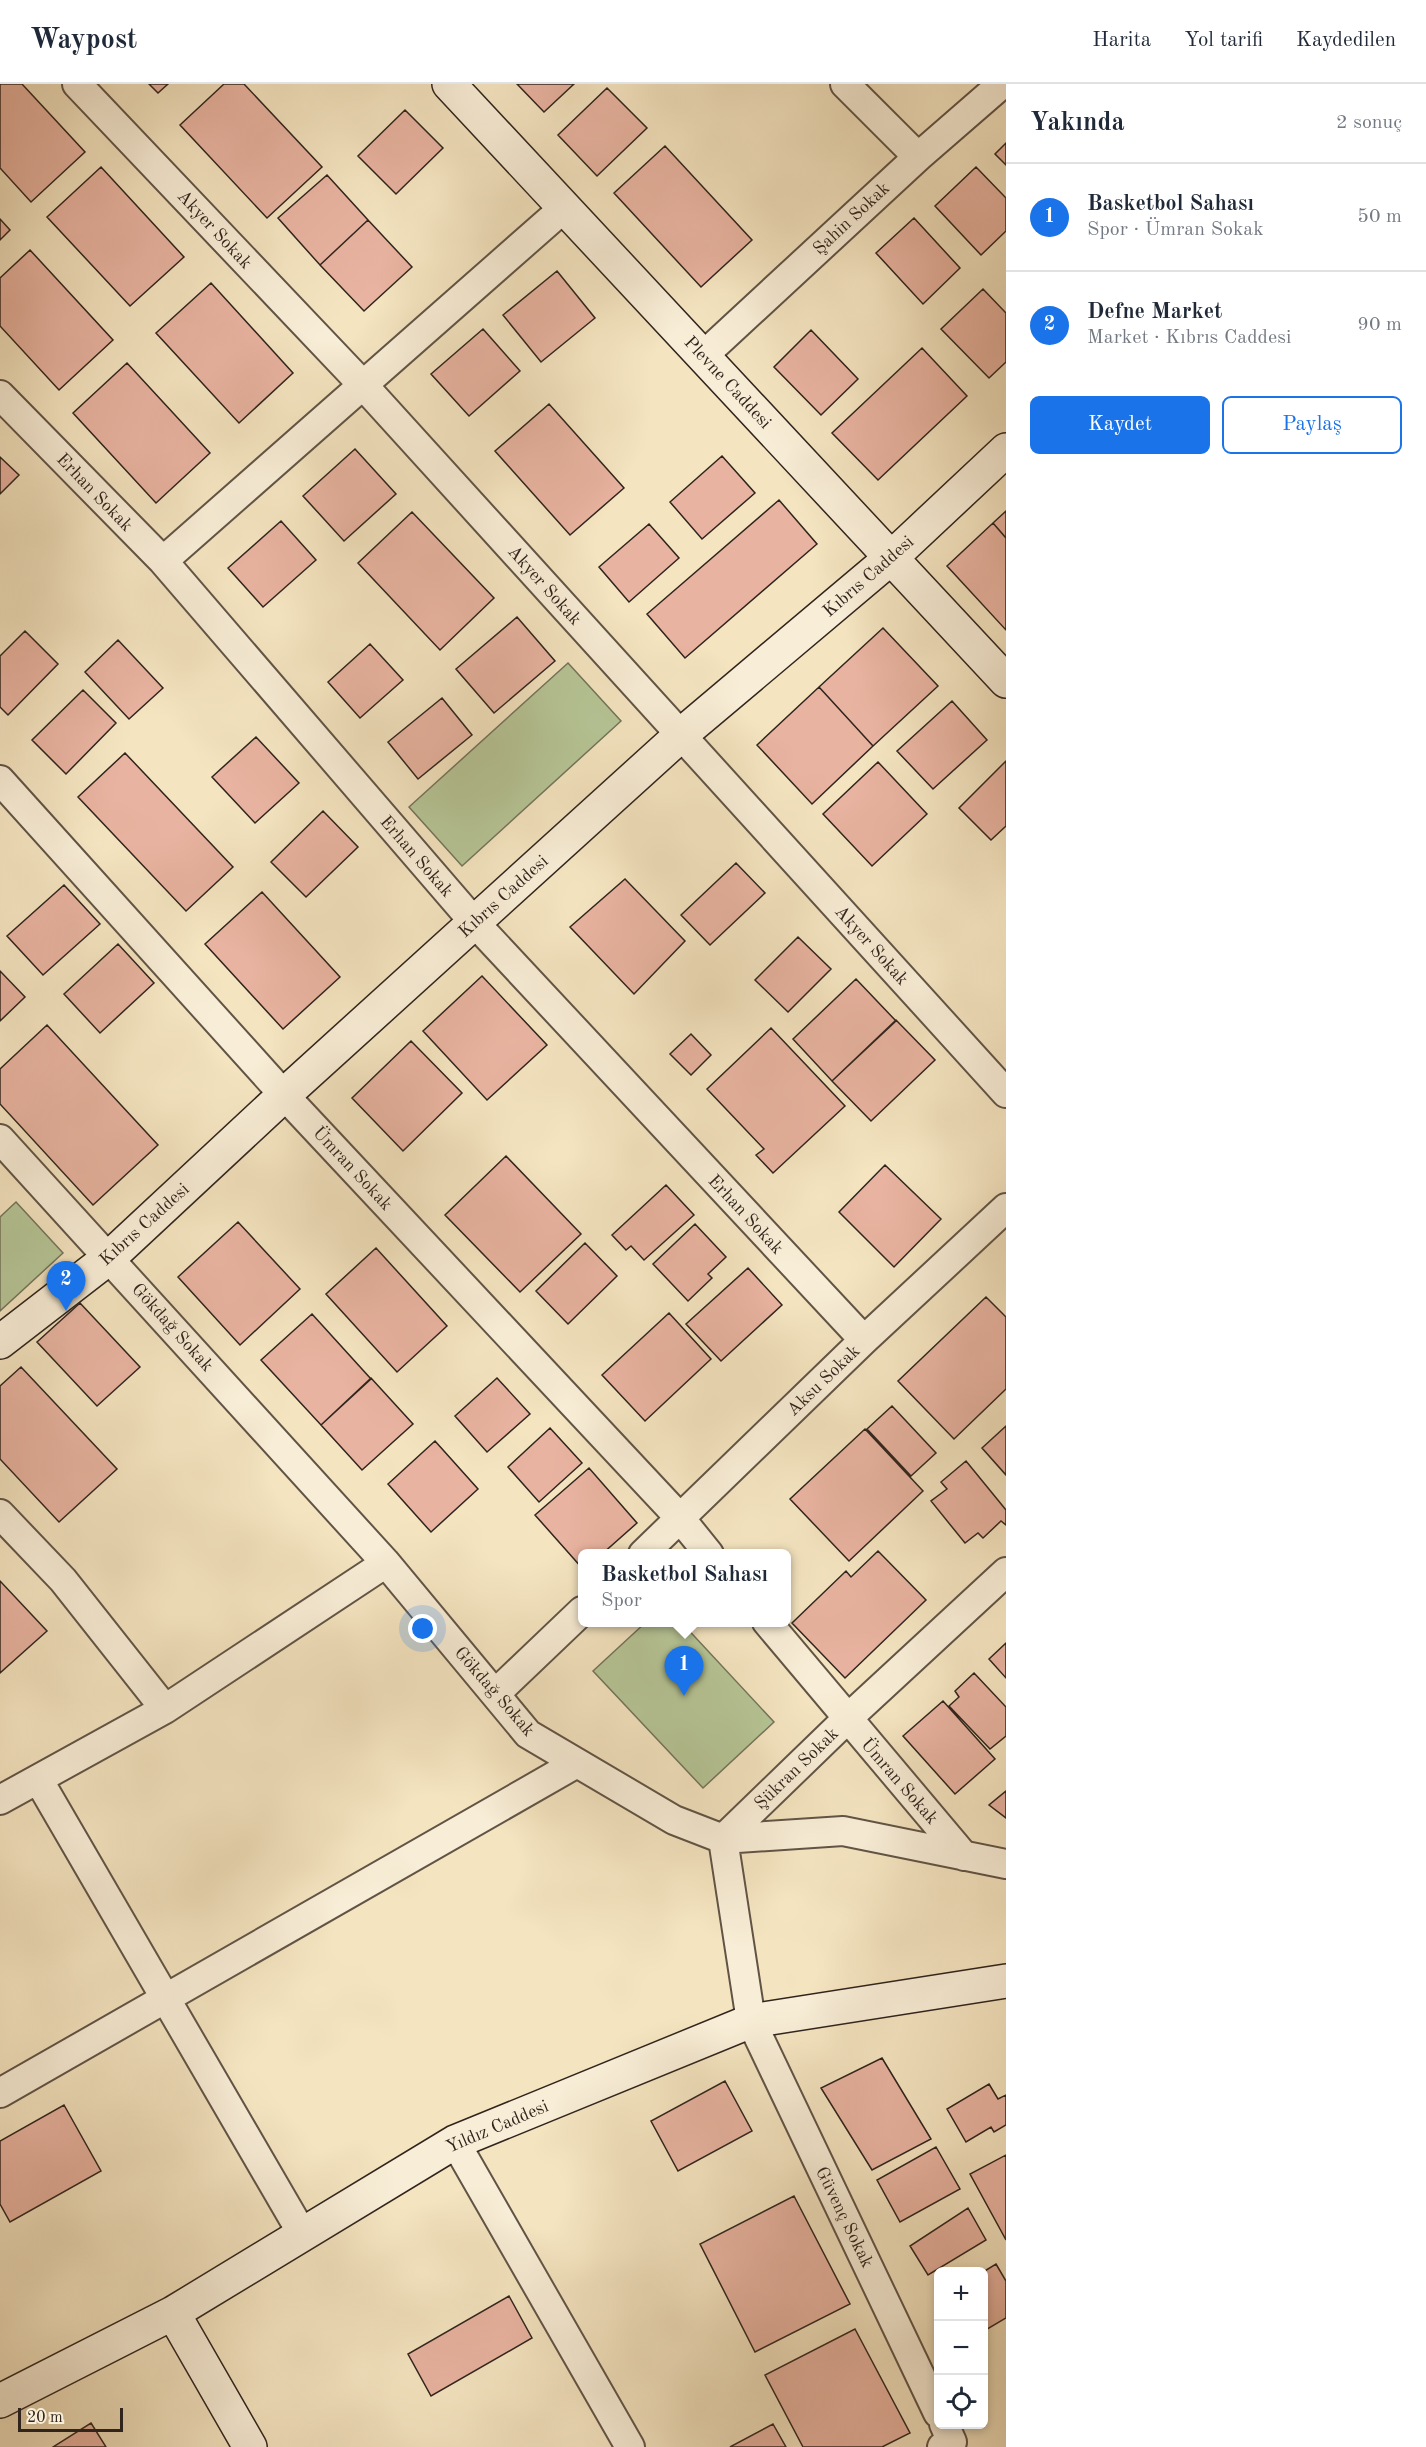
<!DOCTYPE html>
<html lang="tr">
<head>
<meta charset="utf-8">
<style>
  :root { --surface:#fff; --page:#f6f6f7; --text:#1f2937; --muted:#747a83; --line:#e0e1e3; --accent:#1a73e8 }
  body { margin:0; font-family:"Old Standard TT",serif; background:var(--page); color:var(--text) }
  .controls { position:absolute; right:18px; bottom:18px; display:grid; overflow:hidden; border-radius:9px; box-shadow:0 3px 9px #0003 }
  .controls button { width:54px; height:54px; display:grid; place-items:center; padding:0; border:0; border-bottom:2px solid var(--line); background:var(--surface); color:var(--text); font:30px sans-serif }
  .scale { position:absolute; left:18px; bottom:15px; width:105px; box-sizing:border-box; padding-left:6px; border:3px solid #30241d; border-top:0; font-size:16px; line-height:21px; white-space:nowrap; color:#30241d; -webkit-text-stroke:4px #f8edd6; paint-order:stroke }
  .you { position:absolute; left:423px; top:1545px; width:21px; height:21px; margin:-15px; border:4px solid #fff; border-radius:50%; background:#1a73e8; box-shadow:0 0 0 9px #1a73e833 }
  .badge { display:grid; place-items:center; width:39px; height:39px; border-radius:50%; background:var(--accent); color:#fff; font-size:20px; font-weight:700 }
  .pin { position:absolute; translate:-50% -50px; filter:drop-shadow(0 2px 3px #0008) }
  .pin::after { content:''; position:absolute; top:32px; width:21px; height:18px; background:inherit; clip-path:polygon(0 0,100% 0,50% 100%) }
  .popup { position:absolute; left:578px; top:1465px; width:213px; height:78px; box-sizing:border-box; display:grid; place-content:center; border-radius:9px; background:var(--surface); filter:drop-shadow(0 2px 4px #0005); font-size:20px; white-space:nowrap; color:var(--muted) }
  .popup b { font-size:22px; color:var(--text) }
  .popup::after { content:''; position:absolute; left:50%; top:100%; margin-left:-12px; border:12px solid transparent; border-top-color:var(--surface) }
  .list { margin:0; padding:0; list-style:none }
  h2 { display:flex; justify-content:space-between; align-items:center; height:78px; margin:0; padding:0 24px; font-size:26px }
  h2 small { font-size:20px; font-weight:400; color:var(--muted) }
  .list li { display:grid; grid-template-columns:39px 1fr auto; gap:18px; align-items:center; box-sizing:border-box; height:108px; padding:0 24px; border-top:2px solid var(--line) }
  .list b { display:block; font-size:22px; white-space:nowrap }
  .list p { margin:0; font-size:20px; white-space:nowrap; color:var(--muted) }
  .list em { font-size:20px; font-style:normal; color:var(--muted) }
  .actions { display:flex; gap:12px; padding:18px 24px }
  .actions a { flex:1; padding:14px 0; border:2px solid var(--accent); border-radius:9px; text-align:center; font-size:21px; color:var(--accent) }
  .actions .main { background:var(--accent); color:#fff }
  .icon { flex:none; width:33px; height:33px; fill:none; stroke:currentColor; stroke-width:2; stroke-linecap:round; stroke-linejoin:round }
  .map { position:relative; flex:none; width:1006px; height:2363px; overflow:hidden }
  header { display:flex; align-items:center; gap:36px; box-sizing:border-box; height:84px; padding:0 30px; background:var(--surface); border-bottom:2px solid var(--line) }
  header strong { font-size:28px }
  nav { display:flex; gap:33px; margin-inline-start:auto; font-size:21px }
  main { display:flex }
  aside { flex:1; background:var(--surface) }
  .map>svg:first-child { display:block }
  .green { fill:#b6c596; stroke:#73745a; stroke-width:1.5 }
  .building { fill:#e8b3a0; stroke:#30241d; stroke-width:1.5 }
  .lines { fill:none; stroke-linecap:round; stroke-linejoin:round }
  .street-casing { stroke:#615446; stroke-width:32 }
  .secondary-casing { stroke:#30241d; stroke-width:36 }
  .street { stroke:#f8edd6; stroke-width:28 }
  .secondary { stroke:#f8edd6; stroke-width:33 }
  .labels { text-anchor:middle; stroke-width:4.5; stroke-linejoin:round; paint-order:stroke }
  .street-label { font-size:18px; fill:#30241d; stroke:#f8edd6 }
</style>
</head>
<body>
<header>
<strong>Waypost</strong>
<nav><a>Harita</a><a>Yol tarifi</a><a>Kaydedilen</a></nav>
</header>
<main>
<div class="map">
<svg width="1006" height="2363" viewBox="0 0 1006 2363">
  <rect width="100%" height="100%" fill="#f4e4c0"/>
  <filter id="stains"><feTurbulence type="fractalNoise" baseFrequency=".00333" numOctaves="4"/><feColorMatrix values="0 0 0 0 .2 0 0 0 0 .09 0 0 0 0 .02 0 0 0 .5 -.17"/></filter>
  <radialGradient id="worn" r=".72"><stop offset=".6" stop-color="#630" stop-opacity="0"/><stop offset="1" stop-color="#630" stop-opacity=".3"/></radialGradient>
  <path class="green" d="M568,579L621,637L462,782L409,723Z
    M16,1118L63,1169L0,1227V1133Z
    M645,1539H682L774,1638L703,1704L593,1587Z"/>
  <path class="building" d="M0,0H22L85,68L31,118L0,84Z
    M149,0H168L158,9Z
    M224,0H244L322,83L267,134L180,41Z
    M517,0H574L544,28Z
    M607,4L647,44L597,92L558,51Z
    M405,26L443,64L396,110L358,72Z
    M1006,59V81L995,70Z
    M665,62L752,156L701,203L614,109Z
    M101,83L184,173L130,222L47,133Z
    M976,83L1006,114V147L981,171L935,122Z
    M327,91L368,136L320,181L278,134Z
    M914,134L960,184L923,220L876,169Z
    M0,135L10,146L0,156Z
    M368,136L412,183L364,227L320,181Z
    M30,166L113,256L59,306L0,242V194Z
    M557,187L595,234L541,278L503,231Z
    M211,199L293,289L239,339L156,249Z
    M983,205L1006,229V278L989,294L941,245Z
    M483,245L520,287L469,332L431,290Z
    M811,246L858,295L821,331L774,283Z
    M922,264L967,312L878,396L832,349Z
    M127,279L210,369L156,419L73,329Z
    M549,320L624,404L570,451L495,367Z
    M355,365L396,410L344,457L303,412Z
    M722,372L755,409L702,455L670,418Z
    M0,373L19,391L0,410Z
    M779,416L817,460L685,574L647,530Z
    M1006,427V454L993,439Z
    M412,428L494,514L440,566L358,479Z
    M281,437L316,476L263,523L228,484Z
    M993,439L1006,454V546L947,482Z
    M649,440L679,474L629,518L599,483Z
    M517,533L555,577L494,629L456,585Z
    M883,544L938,602L873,662L819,603Z
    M25,547L58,580L8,631L0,623V572Z
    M118,556L163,604L129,635L85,588Z
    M370,560L403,596L360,634L328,598Z
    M819,603L873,662L812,720L757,661Z
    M83,606L116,639L66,690L32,656Z
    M442,614L472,651L418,695L388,658Z
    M952,617L987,656L933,705L897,667Z
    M256,653L299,699L255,739L212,693Z
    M125,669L233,783L186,827L78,713Z
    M1006,677V742L991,756L959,724Z
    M878,678L927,730L872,782L823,730Z
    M323,727L358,763L306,813L271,778Z
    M736,779L765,809L710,861L681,831Z
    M625,795L685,857L634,910L570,843Z
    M64,801L100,840L43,891L7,852Z
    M262,808L340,893L283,945L205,860Z
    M798,853L831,885L788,928L755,896Z
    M118,860L154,899L100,949L64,910Z
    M0,887L25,913L0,937Z
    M482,892L547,961L487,1016L423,947Z
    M856,895L896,937L832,997L793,955Z
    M896,936L935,976L871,1037L832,997Z
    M47,941L158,1061L93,1121L0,1020V985Z
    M771,944L845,1022L773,1089L756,1071L764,1065L707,1005Z
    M691,950L711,971L691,991L670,970Z
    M411,957L462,1009L403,1067L352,1014Z
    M506,1072L581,1150L520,1208L445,1131Z
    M885,1081L941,1135L894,1183L839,1128Z
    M666,1101L694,1131L644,1176L631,1162L626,1166L612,1151Z
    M238,1138L300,1205L240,1261L178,1193Z
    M695,1140L726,1173L708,1190L712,1194L688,1217L653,1180Z
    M585,1159L617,1192L568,1240L536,1207Z
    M376,1164L447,1242L397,1288L326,1210Z
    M748,1184L782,1221L721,1277L686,1240Z
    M986,1213L1006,1233V1305L954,1355L898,1297Z
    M80,1219L140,1283L97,1322L37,1258Z
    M669,1229L711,1275L645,1337L602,1291Z
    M312,1230L371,1295L321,1341L261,1276Z
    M21,1283L117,1385L59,1438L0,1375V1302Z
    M371,1294L413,1340L362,1386L321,1341Z
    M497,1294L530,1330L487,1368L455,1332Z
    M892,1322L936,1369L911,1392L867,1345Z
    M1006,1342V1391L982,1364Z
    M550,1344L582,1379L539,1418L508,1383Z
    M865,1345L923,1407L849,1477L790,1415Z
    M435,1357L478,1405L431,1448L388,1400Z
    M966,1377L1006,1426V1441L1001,1437L983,1454L978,1449L965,1459L931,1417L947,1405L941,1398Z
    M589,1384L637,1439L602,1470H582V1484L535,1431Z
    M878,1467L926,1516L845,1594L792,1539L846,1487L851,1493Z
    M0,1497L47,1547L0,1589Z
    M1006,1559V1594L989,1575Z
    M974,1589L1006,1623V1652L990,1665L949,1622L959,1613L955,1607Z
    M943,1617L995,1675L955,1710L903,1652Z
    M1006,1707V1734L989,1721Z
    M882,1974L931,2055L872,2086L821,2004Z
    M725,1997L752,2047L678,2087L651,2037Z
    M989,2000L998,2015L1006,2011V2041L994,2048L991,2043L966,2058L947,2025Z
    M64,2021L101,2087L10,2138L0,2120V2057Z
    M936,2063L960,2105L900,2138L877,2096Z
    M1006,2071V2156L970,2090Z
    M794,2112L850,2220L755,2268L700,2160Z
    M968,2124L986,2156L928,2191L910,2162Z
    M996,2180L1006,2197V2234L984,2247L983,2188Z
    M509,2212L532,2254L431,2312L408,2270Z
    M855,2245L910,2349L882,2363H803L765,2291Z
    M91,2339L106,2363H53Z
    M773,2340L786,2363H730Z"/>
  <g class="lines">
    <defs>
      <path id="street" d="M77,0L363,301L1006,1009
        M845,0L918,73
        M703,272L918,73L1002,0
        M0,311L163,477L474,838L864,1256
        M163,477L565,123
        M0,696L284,1011L680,1434L709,1470
        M0,1055L386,1479L528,1650L674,1736L723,1755L843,1747L1006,1780
        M0,1430L63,1496L165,1625
        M643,1470L864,1256L1006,1124
        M767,1538L964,1772
        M495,1610L582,1527
        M38,1695L303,2151
        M0,1716L165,1625L386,1479
        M0,2009L577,1679
        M455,2058L630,2363
        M938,2329L751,1937L723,1755L847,1635L1006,1488
        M942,2363L952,2358L944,2340"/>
      <path id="secondary" d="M449,0L1006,597
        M0,1258L110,1173L284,1011L682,650L892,473L1006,366
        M173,2229L250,2363
        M0,2317L173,2229L455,2058L751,1937L1006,1897"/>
    </defs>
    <use href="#street" class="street-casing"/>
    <use href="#secondary" class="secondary-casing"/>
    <use href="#street" class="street"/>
    <use href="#secondary" class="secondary"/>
  </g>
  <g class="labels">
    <g class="street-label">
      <text transform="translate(851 134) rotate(-43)" y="6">Şahin Sokak</text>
      <text transform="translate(215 145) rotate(47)" y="6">Akyer Sokak</text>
      <text transform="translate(728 298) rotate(47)" y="6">Plevne Caddesi</text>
      <text transform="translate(95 408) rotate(46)" y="6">Erhan Sokak</text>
      <text transform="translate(868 492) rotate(-41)" y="6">Kıbrıs Caddesi</text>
      <text transform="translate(545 501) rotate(48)" y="6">Akyer Sokak</text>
      <text transform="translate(417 772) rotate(49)" y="6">Erhan Sokak</text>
      <text transform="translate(503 812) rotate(-42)" y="6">Kıbrıs Caddesi</text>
      <text transform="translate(872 861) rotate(48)" y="6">Akyer Sokak</text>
      <text transform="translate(353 1084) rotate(47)" y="6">Ümran Sokak</text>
      <text transform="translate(746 1130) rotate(47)" y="6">Erhan Sokak</text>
      <text transform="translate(144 1140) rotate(-42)" y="6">Kıbrıs Caddesi</text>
      <text transform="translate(173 1243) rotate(48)" y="6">Gökdağ Sokak</text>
      <text transform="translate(823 1296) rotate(-44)" y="6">Aksu Sokak</text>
      <text transform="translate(495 1607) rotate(49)" y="6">Gökdağ Sokak</text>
      <text transform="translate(796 1684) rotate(-44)" y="6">Şükran Sokak</text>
      <text transform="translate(900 1697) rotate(49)" y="6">Ümran Sokak</text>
      <text transform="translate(497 2042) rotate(-23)" y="6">Yıldız Caddesi</text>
      <text transform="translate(845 2133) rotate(64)" y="6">Güvenç Sokak</text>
    </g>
  </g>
  <rect width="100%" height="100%" filter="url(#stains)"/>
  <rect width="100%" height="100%" fill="url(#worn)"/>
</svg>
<div class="controls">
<button>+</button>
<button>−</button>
<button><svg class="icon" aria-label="locate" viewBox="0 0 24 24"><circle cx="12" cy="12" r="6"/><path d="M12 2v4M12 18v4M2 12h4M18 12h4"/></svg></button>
</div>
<div class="scale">20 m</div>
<div class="you"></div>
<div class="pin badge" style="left:684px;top:1612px">1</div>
<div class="popup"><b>Basketbol Sahası</b>Spor</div>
<div class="pin badge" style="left:66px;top:1227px">2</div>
</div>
<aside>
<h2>Yakında<small>2 sonuç</small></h2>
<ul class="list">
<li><span class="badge">1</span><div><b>Basketbol Sahası</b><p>Spor · Ümran Sokak</p></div><em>50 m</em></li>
<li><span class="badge">2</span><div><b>Defne Market</b><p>Market · Kıbrıs Caddesi</p></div><em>90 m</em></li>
</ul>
<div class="actions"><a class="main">Kaydet</a><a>Paylaş</a></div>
</aside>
</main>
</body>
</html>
